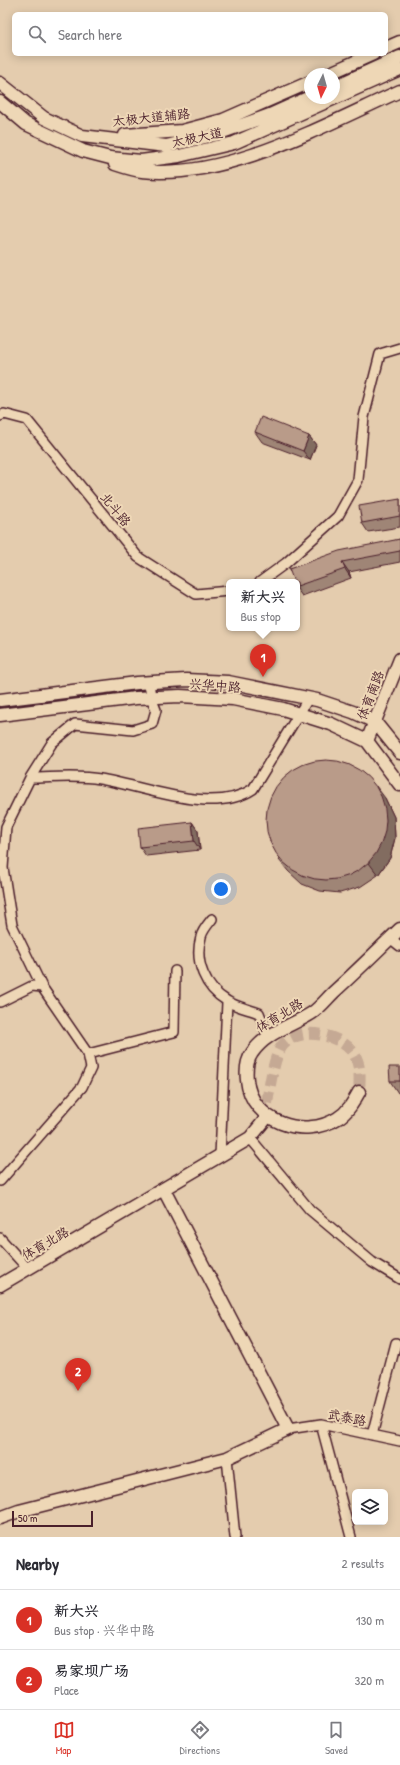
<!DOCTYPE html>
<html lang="en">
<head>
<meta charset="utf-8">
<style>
  :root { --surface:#fff; --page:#f7f7f7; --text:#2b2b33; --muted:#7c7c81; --line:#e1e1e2; --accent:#d93025 }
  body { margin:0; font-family:"Patrick Hand","LXGW WenKai TC",sans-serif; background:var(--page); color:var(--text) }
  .controls { position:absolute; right:12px; bottom:12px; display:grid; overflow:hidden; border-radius:6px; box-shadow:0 2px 10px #0003 }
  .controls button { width:36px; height:36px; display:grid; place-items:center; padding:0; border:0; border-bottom:1px solid var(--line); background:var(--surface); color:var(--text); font:20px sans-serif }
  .compass { position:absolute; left:304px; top:68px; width:36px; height:36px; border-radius:50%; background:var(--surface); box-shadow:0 2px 10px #0003; rotate:185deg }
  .scale { position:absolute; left:12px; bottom:10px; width:81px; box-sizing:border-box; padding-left:4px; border:2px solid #4a1f2b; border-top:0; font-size:11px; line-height:14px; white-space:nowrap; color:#4a1f2b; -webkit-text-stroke:3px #eed7b6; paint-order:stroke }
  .you { position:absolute; left:221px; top:889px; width:14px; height:14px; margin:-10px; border:3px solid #fff; border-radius:50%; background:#1a73e8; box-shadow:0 0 0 6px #1a73e833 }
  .badge { display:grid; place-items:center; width:26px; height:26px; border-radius:50%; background:var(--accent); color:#fff; font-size:13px; font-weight:700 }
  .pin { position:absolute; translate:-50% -33px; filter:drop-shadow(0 1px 2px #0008) }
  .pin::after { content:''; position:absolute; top:21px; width:14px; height:12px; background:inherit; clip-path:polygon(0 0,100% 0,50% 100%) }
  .popup { position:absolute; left:226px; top:579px; width:74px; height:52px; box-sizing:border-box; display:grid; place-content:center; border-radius:6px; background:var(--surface); filter:drop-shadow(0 1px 3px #0005); font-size:13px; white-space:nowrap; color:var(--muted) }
  .popup b { font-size:15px; color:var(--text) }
  .popup::after { content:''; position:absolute; left:50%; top:100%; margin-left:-8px; border:8px solid transparent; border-top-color:var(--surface) }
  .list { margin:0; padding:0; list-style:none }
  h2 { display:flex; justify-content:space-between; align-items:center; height:52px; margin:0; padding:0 16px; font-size:17px }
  h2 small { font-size:13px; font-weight:400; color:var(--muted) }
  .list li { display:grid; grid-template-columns:26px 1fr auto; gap:12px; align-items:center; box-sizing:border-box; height:60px; padding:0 16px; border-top:1px solid var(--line) }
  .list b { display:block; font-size:15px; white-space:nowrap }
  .list p { margin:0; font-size:13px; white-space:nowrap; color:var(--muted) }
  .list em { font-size:13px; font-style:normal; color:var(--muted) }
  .icon { flex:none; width:22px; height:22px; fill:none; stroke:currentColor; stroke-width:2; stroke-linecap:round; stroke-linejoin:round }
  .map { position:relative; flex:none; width:400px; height:1537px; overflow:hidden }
  .search { position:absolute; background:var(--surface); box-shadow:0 2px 10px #0003; left:12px; right:12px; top:12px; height:44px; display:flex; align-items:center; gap:10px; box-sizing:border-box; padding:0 14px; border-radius:6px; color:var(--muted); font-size:15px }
  .sheet { height:172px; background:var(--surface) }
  nav { display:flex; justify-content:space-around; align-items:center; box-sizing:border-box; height:56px; border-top:1px solid var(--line); background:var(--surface); font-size:11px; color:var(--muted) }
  nav a { display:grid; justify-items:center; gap:2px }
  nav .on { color:var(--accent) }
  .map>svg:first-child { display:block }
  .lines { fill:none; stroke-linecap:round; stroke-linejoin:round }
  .secondary-tunnel { stroke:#c5a994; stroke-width:12; stroke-dasharray:12 6; stroke-linecap:butt }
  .street-casing { stroke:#4a1f2b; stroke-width:12 }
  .secondary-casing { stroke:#4a1f2b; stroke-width:15 }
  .street { stroke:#eed7b6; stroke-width:9 }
  .secondary { stroke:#eed7b6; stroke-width:12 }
  .wall { fill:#9f8576; stroke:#4a1f2b }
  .shaded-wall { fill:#826c60; stroke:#4a1f2b }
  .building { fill:#b99b89; stroke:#4a1f2b }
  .labels { text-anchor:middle; stroke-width:4; stroke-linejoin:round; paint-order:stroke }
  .street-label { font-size:13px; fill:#4a1f2b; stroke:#eed7b6 }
</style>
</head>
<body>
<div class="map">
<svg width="400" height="1537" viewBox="0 0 400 1537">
  <rect width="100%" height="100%" fill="#e4ccae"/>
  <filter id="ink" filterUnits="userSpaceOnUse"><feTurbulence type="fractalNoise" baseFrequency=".025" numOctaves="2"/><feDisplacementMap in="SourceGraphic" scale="8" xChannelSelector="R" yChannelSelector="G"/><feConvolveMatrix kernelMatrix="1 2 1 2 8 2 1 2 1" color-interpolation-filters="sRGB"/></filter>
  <g filter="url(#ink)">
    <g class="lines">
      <path class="secondary-tunnel" d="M264,1121C268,1101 271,1066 280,1049C294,1025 336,1032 352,1051C361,1062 360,1078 359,1092"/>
      <defs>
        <path id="street" d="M0,416L4,414L27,420L138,557L196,594L229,591
          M260,582L286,563L338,516L358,480L364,417L380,354L400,348
          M30,778C52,778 77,775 100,779C144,786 213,816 253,789L308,699
          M212,919C208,924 202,931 201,937C194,962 205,988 227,1001C236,1007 249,1009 259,1013L268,1036
          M390,938L400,946
          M42,987L12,925L3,868L6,827L30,778L52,743L75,724L133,730L152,724L156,710L151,697L149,682
          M0,1002L32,986L42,987L88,1054L91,1068L82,1087L0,1181
          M88,1054L174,1032L175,971
          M250,1138L310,1210L372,1262L400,1279
          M220,1156L227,1002
          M0,1238L28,1269
          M321,1424L351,1537
          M288,1429L321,1424L400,1441
          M372,1435L396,1343
          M227,1458L235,1537"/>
        <path id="secondary" d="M386,48L400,42
          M328,74L373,54
          M0,83L44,118L82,136L166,146L214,135L270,115L310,97
          M334,87L400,57
          M0,102L26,124L83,151L110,158L141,161L179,156L234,143L400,69
          M125,135L182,131L223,120L310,82
          M115,164C124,167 133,170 142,171C227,180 324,125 400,91
          M0,700L137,683L186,680L228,682L317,700L353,712L375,722L400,753
          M0,715L136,698L180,696L233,699L283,709L331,724L367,741L400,785
          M367,741L400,659
          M359,1092C354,1101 348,1112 338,1118C304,1140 251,1122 247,1080C246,1071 247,1060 252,1053C266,1032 292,1026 312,1013C321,1007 328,997 336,990C358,970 379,949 400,929
          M0,1285L250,1138L264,1121
          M0,1518L19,1511L227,1458L288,1429L164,1190"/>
      </defs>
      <use href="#street" class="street-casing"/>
      <use href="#secondary" class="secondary-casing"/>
      <use href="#street" class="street"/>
      <use href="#secondary" class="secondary"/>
    </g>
    <path class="wall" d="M255,432L309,436L316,445L310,460L262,442Z
      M400,499V527L368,532L362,523Z
      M400,539V562L349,572L351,578L302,596L297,589V582L289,569Z
      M385,798L394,817L395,838L390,858L378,875L360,887L340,893L320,891L302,884L288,871L279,860Z
      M192,822L198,831L200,850L146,856L140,847Z
      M400,1067V1093H398L390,1081Z"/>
    <path class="shaded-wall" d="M309,436L316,445L310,460L303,451Z
      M342,562L349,572L351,578L345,569Z
      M376,786L385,798L394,817L395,838L390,858L378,875L369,863Z
      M192,822L198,831L200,850L194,841Z"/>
    <path class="building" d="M261,417L309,436L303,451L255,432Z
      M400,499V516L362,523L359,506Z
      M400,539V551L342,562L345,569L297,586V582H294L289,569L339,551Z
      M266 820a60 60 0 1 1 120 0a60 60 0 1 1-120 0Z
      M192,822L194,841L140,847L138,828Z
      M389,1067H400V1081H390Z"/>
  </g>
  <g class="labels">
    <g class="street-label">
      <text transform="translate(151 117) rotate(-6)" y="5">太极大道辅路</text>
      <text transform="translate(197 137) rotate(-12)" y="5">太极大道</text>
      <text transform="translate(116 509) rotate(51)" y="5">北斗路</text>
      <text transform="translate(215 685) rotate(5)" y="5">兴华中路</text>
      <text transform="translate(370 695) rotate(-69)" y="5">体育南路</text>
      <text transform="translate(279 1015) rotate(-31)" y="5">体育北路</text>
      <text transform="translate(45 1243) rotate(-30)" y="5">体育北路</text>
      <text transform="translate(347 1417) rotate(11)" y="5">武泰路</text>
    </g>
  </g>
</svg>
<div class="controls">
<button><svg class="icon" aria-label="layers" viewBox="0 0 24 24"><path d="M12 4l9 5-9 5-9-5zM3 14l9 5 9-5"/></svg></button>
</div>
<svg class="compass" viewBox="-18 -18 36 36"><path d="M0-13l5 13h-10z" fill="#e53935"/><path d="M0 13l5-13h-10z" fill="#7c7c81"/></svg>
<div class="scale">50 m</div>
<div class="you"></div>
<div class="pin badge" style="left:263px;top:677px">1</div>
<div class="popup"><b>新大兴</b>Bus stop</div>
<div class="pin badge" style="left:78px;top:1391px">2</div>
<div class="search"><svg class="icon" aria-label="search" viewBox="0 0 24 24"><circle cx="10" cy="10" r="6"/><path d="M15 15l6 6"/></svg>Search here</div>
</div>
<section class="sheet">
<h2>Nearby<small>2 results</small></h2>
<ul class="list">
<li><span class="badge">1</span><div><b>新大兴</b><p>Bus stop · 兴华中路</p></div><em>130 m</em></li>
<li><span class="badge">2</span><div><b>易家坝广场</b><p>Place</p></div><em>320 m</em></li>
</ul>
</section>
<nav>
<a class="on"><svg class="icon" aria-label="map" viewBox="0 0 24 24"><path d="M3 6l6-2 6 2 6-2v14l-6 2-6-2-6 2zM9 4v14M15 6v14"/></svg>Map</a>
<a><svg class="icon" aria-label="directions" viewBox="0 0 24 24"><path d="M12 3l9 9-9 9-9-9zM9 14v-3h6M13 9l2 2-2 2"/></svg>Directions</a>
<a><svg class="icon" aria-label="saved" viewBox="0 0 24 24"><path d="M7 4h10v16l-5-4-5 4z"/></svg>Saved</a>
</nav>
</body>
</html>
